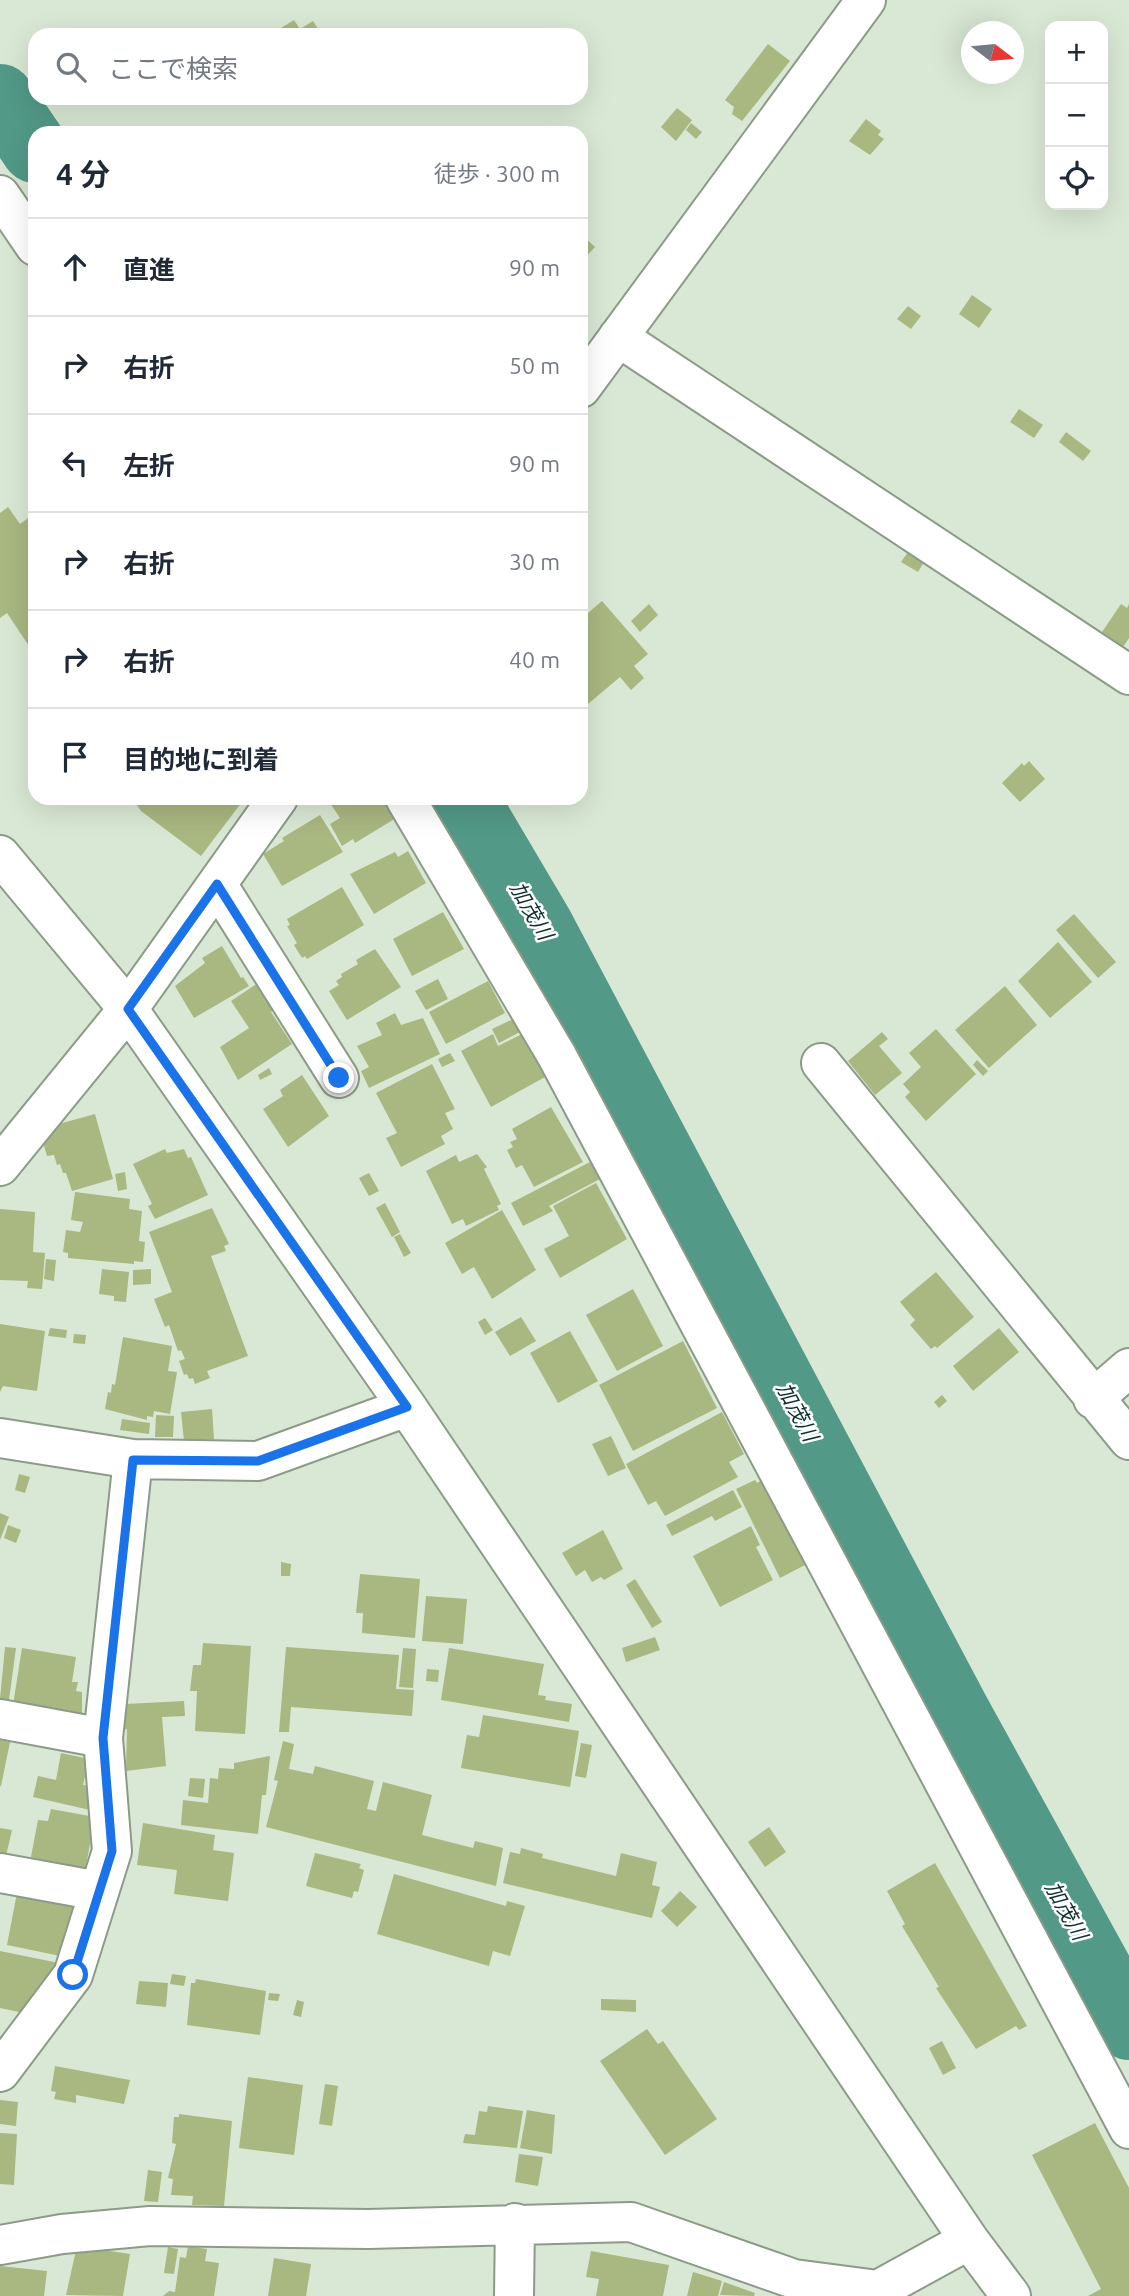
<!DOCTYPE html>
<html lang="ja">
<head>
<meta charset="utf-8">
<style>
  :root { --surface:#fff; --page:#f6f6f7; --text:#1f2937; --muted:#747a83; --line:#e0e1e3 }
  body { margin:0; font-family:Ubuntu,"Noto Sans JP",sans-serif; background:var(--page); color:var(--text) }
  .controls { position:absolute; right:21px; top:21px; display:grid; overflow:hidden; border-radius:14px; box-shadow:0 7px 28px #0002 }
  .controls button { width:63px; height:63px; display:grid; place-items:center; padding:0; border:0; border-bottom:2px solid var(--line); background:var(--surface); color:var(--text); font:35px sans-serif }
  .compass { position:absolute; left:961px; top:21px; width:63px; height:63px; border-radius:50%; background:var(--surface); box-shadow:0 7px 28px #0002; rotate:106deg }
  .stop { position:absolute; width:21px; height:21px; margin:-16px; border:5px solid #1a73e8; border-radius:50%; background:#fff }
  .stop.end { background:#1a73e8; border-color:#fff; box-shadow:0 2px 7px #0008 }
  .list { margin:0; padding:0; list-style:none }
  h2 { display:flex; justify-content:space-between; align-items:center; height:91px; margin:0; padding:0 28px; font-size:30px }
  h2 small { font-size:23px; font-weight:400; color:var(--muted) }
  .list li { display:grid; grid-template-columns:46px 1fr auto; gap:21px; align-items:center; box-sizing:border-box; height:98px; padding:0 28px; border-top:2px solid var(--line) }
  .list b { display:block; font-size:26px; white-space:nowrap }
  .list em { font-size:23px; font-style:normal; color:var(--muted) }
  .icon { flex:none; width:38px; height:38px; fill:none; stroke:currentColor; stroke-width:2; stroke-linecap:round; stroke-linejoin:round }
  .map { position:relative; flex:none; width:1129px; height:2296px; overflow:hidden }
  .search { position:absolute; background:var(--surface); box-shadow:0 7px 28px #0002; left:28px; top:28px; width:560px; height:77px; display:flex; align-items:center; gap:18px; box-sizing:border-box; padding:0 24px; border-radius:21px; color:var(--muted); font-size:26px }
  .panel { position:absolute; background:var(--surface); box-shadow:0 7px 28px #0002; left:28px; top:126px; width:560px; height:679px; border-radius:21px }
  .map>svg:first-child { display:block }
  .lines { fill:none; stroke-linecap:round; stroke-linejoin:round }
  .river { stroke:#529988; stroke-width:68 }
  .building { fill:#a9b780 }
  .minor-casing { stroke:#8c9b88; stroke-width:42 }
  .minor { stroke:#fff; stroke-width:38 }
  .route { stroke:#1a73e8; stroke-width:9 }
  .labels { text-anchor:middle; stroke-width:5; stroke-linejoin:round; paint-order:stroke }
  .water-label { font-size:21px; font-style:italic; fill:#0f322a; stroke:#fff }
</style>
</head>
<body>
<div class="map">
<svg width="1129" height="2296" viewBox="0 0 1129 2296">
  <rect width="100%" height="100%" fill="#d9e8d4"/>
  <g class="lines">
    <path class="river" d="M0,98L35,149
      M464,798L539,925L956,1712L1129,2026"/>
  </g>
  <path class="building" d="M294,20L300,29L313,21L322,35H278L276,31Z
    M768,44L790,61L742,121L732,114L734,107L725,100Z
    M677,108L692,120L676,141L661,127Z
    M866,119L881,131L878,135L884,139L870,155L849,141Z
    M691,123L702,132L696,139L686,130Z
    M581,234L595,247L581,262Z
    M972,295L992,309L979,328L959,314Z
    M908,306L921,316L911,329L897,319Z
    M1019,409L1043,425L1034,438L1010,422Z
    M1066,432L1091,451L1083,461L1059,442Z
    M8,507L20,524L35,513V655L7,613L0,618V513Z
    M908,552L924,562L918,572L901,562Z
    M602,601L648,654L634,666L644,678L631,690L620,677L588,704L581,696V619Z
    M649,604L658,615L640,632L631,621Z
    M1121,604L1127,608L1129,604V638L1123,647L1102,632Z
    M1029,761L1045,779L1020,802L1002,783L1022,763L1024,766Z
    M132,798H245L201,856L141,811Z
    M339,798H383L396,818L355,843L353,839L342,846L330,824L340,818L330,803Z
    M320,815L343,852L282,886L263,854L284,841L282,838Z
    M408,851L426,883L374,914L350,874L395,852L398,857Z
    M342,887L364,925L307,959L305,956L302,958L294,945L297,943L287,926L290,925L287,919Z
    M443,912L464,949L412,976L393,939Z
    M1074,914L1116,962L1098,978L1056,930Z
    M1058,942L1092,982L1050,1018L1018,981Z
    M222,946L241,978L243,977L249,986L194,1018L175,986L205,963L202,958Z
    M375,949L401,987L347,1020L329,991L339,985L336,981L342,977L341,974L358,964L356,960Z
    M438,979L448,999L426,1010L415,991Z
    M488,981L505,1013L446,1044L429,1012Z
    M258,983L275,1009L271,1012L292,1044L238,1080L220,1047L249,1028L231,1001Z
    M1005,986L1037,1025L989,1068L955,1030Z
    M395,1013L401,1025L423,1018L440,1054L369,1088L361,1071L369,1067L357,1046L382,1035L376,1023Z
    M513,1019L520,1032L499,1043L492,1029Z
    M936,1029L976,1074L926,1121L905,1097L910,1092L903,1084L921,1067L909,1053Z
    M882,1032L888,1039L879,1046L902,1073L875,1095L848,1061Z
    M493,1034L498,1046L522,1034L545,1077L491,1107L461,1051Z
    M450,1053L455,1061L442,1067L438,1059Z
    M977,1060L988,1071L983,1076L973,1065Z
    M432,1064L455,1109L445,1113L453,1129L441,1136L445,1144L401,1167L386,1138L397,1133L376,1093Z
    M269,1068L272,1074L260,1080L258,1075Z
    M302,1075L329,1116L288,1147L263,1109L283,1096L280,1090Z
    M551,1107L583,1162L534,1187L522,1165L516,1168L507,1150L513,1147L510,1142L517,1139L512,1129Z
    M95,1114L113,1179L72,1191L66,1173H63L60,1164L57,1165L54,1155L47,1156L41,1135L48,1127Z
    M165,1149L167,1153L184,1149L188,1158L191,1157L208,1195L155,1219L148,1206L152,1204L133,1164Z
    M477,1154L487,1167L484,1169L501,1204L497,1206L499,1210L466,1226L463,1219L452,1224L426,1171L456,1155L459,1162Z
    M590,1162L600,1179L549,1206L553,1211L523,1226L511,1203Z
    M125,1172L127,1189L118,1191L115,1174Z
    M369,1173L379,1191L369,1196L359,1178Z
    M596,1183L627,1239L560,1278L544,1249L569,1236L553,1206Z
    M75,1192L130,1199L129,1209L142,1211L139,1241L145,1242L143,1262L134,1261V1264L68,1258V1253L63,1252L66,1230L80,1232L83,1222L71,1220Z
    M385,1203L400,1232L392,1237L376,1208Z
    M212,1208L229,1244L224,1246L226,1251L211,1256L248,1356L207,1371L210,1378L195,1384L193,1378L189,1379L187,1374L184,1375L179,1361L185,1359L181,1350L178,1351L169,1325L165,1327L154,1299L172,1292L149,1232Z
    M0,1209L35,1212L33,1252L45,1253L42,1289L27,1288L28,1281L0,1280Z
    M502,1210L536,1270L492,1299L474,1267L462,1274L445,1243Z
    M400,1234L411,1253L404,1257L394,1237Z
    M46,1259L56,1260L54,1281L44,1279Z
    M102,1269L129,1272L126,1302L114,1301V1296L99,1294Z
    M151,1269V1284L133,1285V1270Z
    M936,1272L974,1317L937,1348L935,1346L931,1349L910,1325L915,1320L900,1302Z
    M633,1289L663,1346L617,1371L586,1315Z
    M521,1317L536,1341L510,1356L495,1332Z
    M485,1318L493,1330L485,1335L478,1322Z
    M0,1324L45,1331L37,1391L3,1386L0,1392Z
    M50,1328L67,1330L66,1338L48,1336Z
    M999,1328L1019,1352L973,1391L953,1366Z
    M570,1331L598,1381L558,1403L530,1353Z
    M74,1334L86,1335L85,1344L73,1343Z
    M123,1337L172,1346L168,1371L177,1372L170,1414L154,1411L153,1417L147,1416V1420L105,1409L108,1392L111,1393L112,1384L115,1385Z
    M683,1341L717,1408L633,1451L599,1385Z
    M942,1395L947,1401L939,1408L934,1402Z
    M212,1409L214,1439L184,1441L181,1412Z
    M722,1412L744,1454L729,1462L738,1477L665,1516L656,1501L648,1505L626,1464Z
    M156,1415L174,1416L173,1437H155Z
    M122,1419L150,1423L149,1434L120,1430Z
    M611,1436L626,1468L608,1476L592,1444Z
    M19,1474L30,1477L25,1493L15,1490Z
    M755,1480L757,1483L762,1480L805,1565L780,1578L736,1489Z
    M733,1490L742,1507L715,1521L712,1516L672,1536L666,1525Z
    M0,1513L9,1517L0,1540Z
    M8,1525L21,1530L16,1543L4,1538Z
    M751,1526L760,1545L756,1547L773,1580L720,1607L693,1556Z
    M603,1530L623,1569L604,1580L601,1577L592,1582L585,1570L576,1576L562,1553Z
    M281,1562L291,1564L290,1576H281Z
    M360,1574L420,1579L415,1638L362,1633L363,1613H356Z
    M635,1579L662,1622L652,1628L626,1585Z
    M426,1596L467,1599L463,1644L422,1641Z
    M655,1637L660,1650L626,1662L622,1648Z
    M203,1643L251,1646L245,1734L195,1731L197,1691H190L193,1665H201Z
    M5,1647L16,1648L9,1700L0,1699Z
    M286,1647L399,1655L396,1689L414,1690L412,1716L291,1707L289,1732H279Z
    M22,1648L76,1657L72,1682H78L76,1691L82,1692V1719L13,1705Z
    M403,1648L416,1649L413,1688L399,1687Z
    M449,1648L544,1664L538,1695L546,1696L545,1700L572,1704L569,1722L441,1700Z
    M427,1669L439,1670L438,1682L426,1681Z
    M184,1701L185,1716L162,1717L166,1766L126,1771L127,1729L121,1730L120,1711H126V1704Z
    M483,1715L579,1731L570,1787L461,1768L467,1735L479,1737Z
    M0,1740L10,1742L1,1786H0Z
    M283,1741L294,1744L289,1769L313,1774L315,1766L374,1781L367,1809L376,1811L383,1782L432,1795L422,1835L473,1848L475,1841L503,1848L496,1886L266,1827L278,1781L274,1780Z
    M581,1743L592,1745L586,1778L575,1776Z
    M61,1753L89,1759L83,1785L95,1787L90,1810L33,1797L38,1776L56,1780Z
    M270,1756L266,1795H262L258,1834L181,1825L183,1800L208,1803L210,1778L218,1779L219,1768L234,1769V1763Z
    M190,1778L205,1779L203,1798L188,1796Z
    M51,1809L95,1817L85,1871L30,1862L38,1820L48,1821Z
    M143,1823L215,1835L213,1850L234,1853L228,1901L174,1894L177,1870L137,1865Z
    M769,1827L786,1852L765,1867L748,1842Z
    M0,1828L12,1830L6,1856L0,1855Z
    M521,1848L543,1854L542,1858L616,1876L621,1853L657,1862L652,1885L660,1887L652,1918L503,1883L510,1852L520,1854Z
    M315,1853L361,1864L359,1868L364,1870L358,1892L354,1891L352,1898L306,1886Z
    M935,1863L1027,2026L1019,2030L1016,2026L976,2049L936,1988L939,1987L902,1926L905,1924L887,1891Z
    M394,1874L506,1906L507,1901L525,1906L510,1956L493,1951L489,1966L377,1934Z
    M680,1891L697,1907L677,1927L661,1911Z
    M17,1893L81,1908L75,1959L7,1945Z
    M0,1951L59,1963L38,2008L25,2005L24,2013L0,2008Z
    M172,1974L186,1976L184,1986L170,1984Z
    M196,1979L266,1991L260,2035L187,2025L191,1983H195Z
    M139,1981L168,1983L166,2007L136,2004Z
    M269,1993L280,1994L278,2001L268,2000Z
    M601,1999L636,2000V2012L601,2010Z
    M297,2000L304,2002L301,2017L293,2015Z
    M647,2029L658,2044L663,2041L717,2119L665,2155L600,2061Z
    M942,2041L956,2068L943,2075L929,2048Z
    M55,2066L130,2080L124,2104L76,2095V2103L54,2099L56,2092L51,2091Z
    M248,2077L303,2085L294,2155L239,2148Z
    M325,2084L338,2086L332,2126L319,2124Z
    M0,2100L18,2102L16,2126L0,2124Z
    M488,2106L523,2111L517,2148L463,2143L465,2134L475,2135L479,2111L487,2112Z
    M527,2110L555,2115L552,2154L520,2148Z
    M179,2114L232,2121L224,2206L192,2205L193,2196L171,2195L173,2179L168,2178L176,2144L172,2143L174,2117H179Z
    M1095,2123L1129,2188V2296H1088L1101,2289L1032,2155Z
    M0,2133L17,2134L14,2185L0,2184Z
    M519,2154L543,2157L538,2186L515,2182Z
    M148,2170L162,2172L158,2202L144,2201Z
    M77,2246L130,2254L123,2296L66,2295Z
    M188,2246L207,2249L205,2261L219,2263L214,2296H163L169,2291L175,2292L180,2257L186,2258Z
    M168,2247L178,2249L174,2274L164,2273Z
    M591,2251L669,2265L663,2296H596L599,2279L586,2277Z
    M274,2258L311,2264L306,2296H268Z
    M0,2266L47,2271L44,2296H0Z
    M693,2272L722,2281L718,2296H687Z
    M724,2282L755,2293L754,2296L720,2295Z"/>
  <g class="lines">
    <defs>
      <path id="minor" d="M0,195L35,246
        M618,337L1129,675
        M581,388L866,0
        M405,798L557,1056L1129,2129
        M0,855L128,1009L407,1407L969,2240L1011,2296
        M217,884L339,1078
        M821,1063L1129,1440
        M0,1166L128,1009L278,798
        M1093,1399L1129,1368
        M0,1438L133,1459L103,1738L112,1851L73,1975L0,2072
        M133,1459L258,1461L407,1407
        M0,1719L103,1738
        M0,1873L99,1891
        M0,2245L62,2234L150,2226L368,2229L631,2222L794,2279L878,2290L969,2240
        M514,2296L515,2223"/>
    </defs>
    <use href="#minor" class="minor-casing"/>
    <use href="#minor" class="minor"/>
  </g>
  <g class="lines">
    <path class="route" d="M73,1975L112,1851L103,1738L133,1460L258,1461L407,1407L128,1009L217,884L339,1078"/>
  </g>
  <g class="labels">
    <g class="water-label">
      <text transform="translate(531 911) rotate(60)" y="7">加茂川</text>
      <text transform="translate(797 1412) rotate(62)" y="7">加茂川</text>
      <text transform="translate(1066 1911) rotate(61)" y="7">加茂川</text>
    </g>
  </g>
</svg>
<div class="controls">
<button>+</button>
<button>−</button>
<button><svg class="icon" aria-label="locate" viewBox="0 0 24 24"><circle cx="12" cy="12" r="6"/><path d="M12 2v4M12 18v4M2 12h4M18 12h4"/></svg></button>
</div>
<svg class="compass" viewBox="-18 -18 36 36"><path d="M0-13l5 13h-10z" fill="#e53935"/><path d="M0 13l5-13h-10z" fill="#747a83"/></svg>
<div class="stop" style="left:73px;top:1975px"></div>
<div class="stop end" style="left:339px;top:1078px"></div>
<div class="search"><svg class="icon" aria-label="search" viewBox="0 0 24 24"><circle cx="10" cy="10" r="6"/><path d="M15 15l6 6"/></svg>ここで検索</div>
<section class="panel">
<h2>4 分<small>徒歩 · 300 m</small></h2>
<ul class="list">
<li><svg class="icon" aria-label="ahead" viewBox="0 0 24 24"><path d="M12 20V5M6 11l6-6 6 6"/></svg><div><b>直進</b></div><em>90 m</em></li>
<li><svg class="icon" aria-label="right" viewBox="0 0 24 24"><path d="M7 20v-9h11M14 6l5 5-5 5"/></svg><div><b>右折</b></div><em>50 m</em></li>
<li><svg class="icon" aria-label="left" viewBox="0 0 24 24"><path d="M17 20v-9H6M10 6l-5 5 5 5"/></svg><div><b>左折</b></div><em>90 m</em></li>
<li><svg class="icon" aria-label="right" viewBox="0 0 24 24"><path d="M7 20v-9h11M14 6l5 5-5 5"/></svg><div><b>右折</b></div><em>30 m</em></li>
<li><svg class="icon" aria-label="right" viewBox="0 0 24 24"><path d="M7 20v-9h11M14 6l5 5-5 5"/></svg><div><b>右折</b></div><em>40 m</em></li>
<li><svg class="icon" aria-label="arrive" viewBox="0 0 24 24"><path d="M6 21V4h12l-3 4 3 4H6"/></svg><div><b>目的地に到着</b></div></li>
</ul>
</section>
</div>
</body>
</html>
